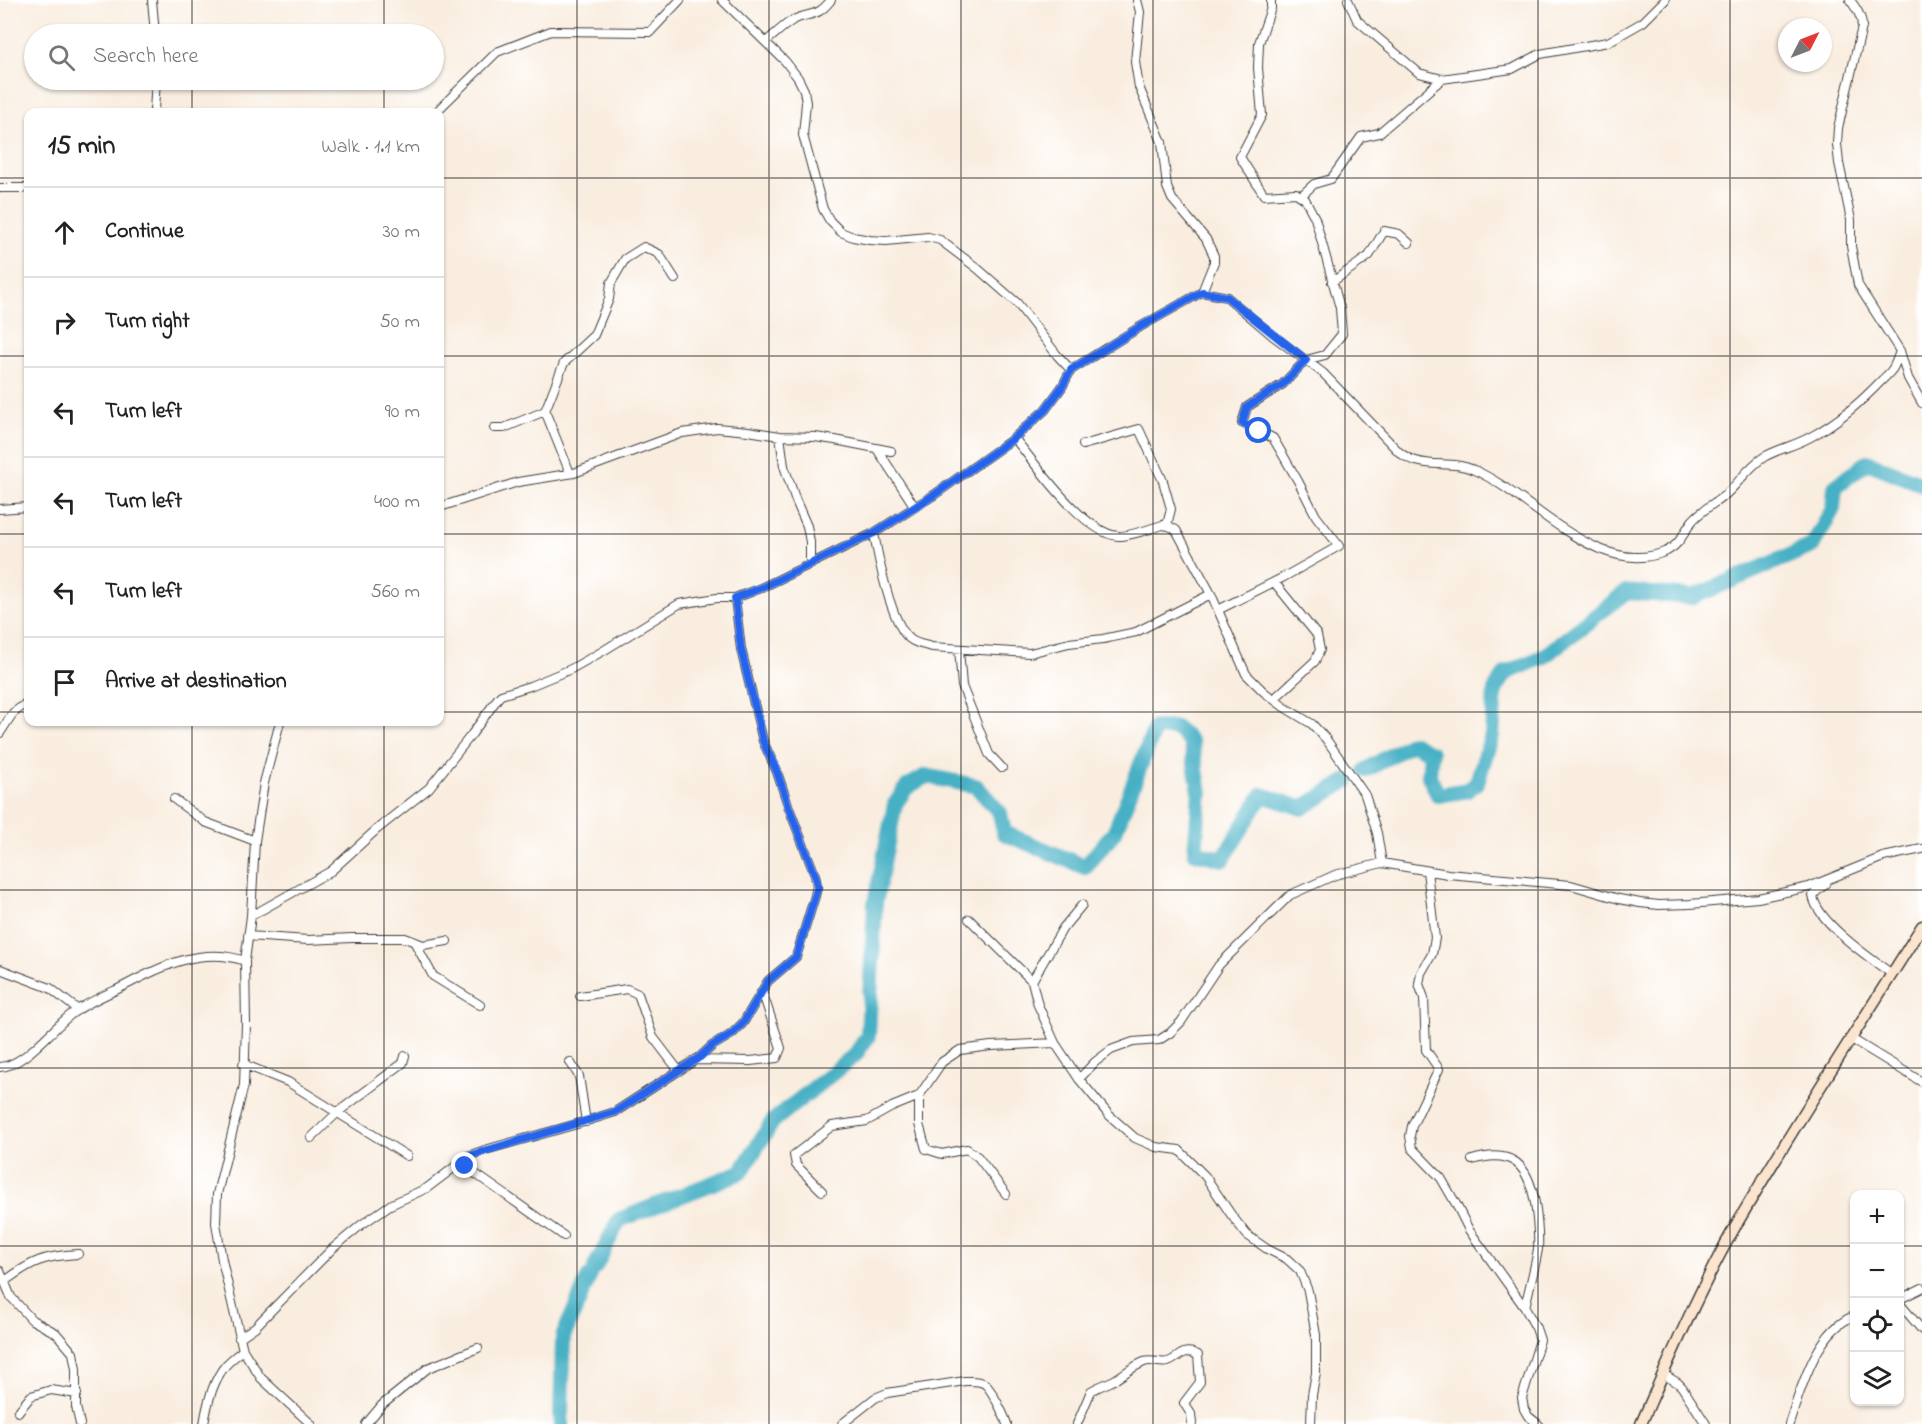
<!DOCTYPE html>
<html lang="en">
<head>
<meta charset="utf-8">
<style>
  :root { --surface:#fff; --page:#f2f2f2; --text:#222; --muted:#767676; --line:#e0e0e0 }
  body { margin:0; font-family:"Indie Flower",sans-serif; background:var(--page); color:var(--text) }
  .controls { position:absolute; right:18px; bottom:18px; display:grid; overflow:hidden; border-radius:12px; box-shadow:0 2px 4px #0004 }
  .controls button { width:54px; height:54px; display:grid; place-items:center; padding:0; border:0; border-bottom:2px solid var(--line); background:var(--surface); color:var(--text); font:30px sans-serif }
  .compass { position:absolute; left:1778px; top:18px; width:54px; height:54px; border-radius:50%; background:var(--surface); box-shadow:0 2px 4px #0004; rotate:48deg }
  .stop { position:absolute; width:18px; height:18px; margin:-14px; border:4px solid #2563eb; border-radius:50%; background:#fff }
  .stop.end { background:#2563eb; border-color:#fff; box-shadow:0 2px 6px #0008 }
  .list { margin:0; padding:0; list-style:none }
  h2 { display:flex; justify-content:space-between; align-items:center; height:78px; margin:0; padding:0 24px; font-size:26px }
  h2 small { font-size:20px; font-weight:400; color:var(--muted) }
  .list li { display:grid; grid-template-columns:39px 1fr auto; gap:18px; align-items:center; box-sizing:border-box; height:90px; padding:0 24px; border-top:2px solid var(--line) }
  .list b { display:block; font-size:22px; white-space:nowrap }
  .list em { font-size:20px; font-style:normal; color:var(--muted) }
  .icon { flex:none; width:33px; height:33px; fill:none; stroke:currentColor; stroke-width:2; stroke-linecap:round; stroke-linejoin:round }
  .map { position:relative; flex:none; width:1922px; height:1424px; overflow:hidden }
  .search { position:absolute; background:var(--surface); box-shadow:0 2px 4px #0004; left:24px; top:24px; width:420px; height:66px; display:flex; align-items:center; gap:15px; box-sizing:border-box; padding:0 21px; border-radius:33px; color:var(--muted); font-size:22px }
  .panel { position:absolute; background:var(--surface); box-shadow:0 2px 4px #0004; left:24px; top:108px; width:420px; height:618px; border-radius:12px }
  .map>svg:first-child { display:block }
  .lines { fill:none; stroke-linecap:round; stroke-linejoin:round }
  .river { stroke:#46b0c5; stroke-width:16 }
  .street-casing { stroke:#3d3b39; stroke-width:10 }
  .secondary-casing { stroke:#3d3b39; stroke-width:13 }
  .street { stroke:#fff; stroke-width:8 }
  .secondary { stroke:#fbe5cf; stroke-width:10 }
  .route { stroke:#2563eb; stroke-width:8 }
  .grid { fill:none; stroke:#1c1c1c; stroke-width:1.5; stroke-opacity:0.55 }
</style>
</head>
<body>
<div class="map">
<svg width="1922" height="1424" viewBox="0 0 1922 1424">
  <rect width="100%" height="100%" fill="#fff"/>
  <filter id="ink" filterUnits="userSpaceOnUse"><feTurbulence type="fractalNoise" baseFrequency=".0167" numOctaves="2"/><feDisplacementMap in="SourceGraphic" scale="12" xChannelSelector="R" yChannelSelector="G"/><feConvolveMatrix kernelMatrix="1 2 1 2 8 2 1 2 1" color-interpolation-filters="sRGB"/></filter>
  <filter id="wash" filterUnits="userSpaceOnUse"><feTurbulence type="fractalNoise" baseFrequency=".008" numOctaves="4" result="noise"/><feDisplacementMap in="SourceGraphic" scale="24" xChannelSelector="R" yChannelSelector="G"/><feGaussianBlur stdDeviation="1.35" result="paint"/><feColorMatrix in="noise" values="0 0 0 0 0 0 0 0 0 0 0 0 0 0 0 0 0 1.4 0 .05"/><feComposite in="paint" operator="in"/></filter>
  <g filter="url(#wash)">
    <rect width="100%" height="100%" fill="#f9eddf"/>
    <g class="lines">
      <path class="river" d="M1366,770L1412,743L1431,753L1429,776L1438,795L1468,790L1477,782L1492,735L1495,690L1506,673L1543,657L1626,592L1693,597L1812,546L1833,509L1835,487L1867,462L1922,484
        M595,1267L619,1220L741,1172L773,1121L855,1055L868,1036L875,903L895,804L907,787L926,776L976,786L1000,813L1004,833L1085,867L1115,831L1155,728H1176L1191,742L1200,792L1195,852L1223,859L1262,795L1302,808L1347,781
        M562,1424L561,1417L563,1337L589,1277"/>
    </g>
  </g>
  <g filter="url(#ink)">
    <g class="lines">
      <defs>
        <path id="street" d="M152,0L155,34
          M722,0L785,61L798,78L804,90L806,103L803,135L823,209L830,221L841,232L853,237L870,240L886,241L928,237L940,240L977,268L1017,303L1057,355L1071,370
          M1137,0L1140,12L1135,62L1139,87L1162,142L1167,187L1172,199L1206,239L1214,256V262L1202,292
          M1348,0L1357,20L1419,73L1442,79L1512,69L1540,54L1608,42L1643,22L1665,0
          M1850,0C1856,8 1862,16 1862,27L1838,128L1837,144L1839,163L1851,220V246L1858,285L1900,351L1908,378L1922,403
          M766,42C775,34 783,26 793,20C811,11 816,19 831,0
          M156,112L154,110L156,80
          M436,112L497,52L551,31L650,32L680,0
          M0,188H28
          M1301,196L1314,184L1331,179L1361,137L1379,133L1442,79
          M1332,282L1369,256L1384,231L1399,234L1409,243
          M494,428H504L545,411
          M780,436L784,466L796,501L807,526L810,542V564
          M1014,438C1036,464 1083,533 1118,536C1128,537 1151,528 1163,525L1169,526L1176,530L1211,594L1246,674L1264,692L1284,707L1312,724L1326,739L1365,795L1377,833L1382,863
          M1083,445L1139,429L1163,481L1171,509L1167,525
          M877,449L915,507
          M570,473L545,411L564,363L594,335L609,299L611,283L625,259L644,247L659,254L675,279
          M440,507L518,482L574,473L682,433L717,428L748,431L780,436L815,437L835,440L891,451
          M0,509L28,507
          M874,533C878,557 891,624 910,639C916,644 925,645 932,647L1030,653L1069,643L1103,639L1136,632L1211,594
          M1218,610L1282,578L1339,546L1316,516L1298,481L1273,438L1242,423L1247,407L1283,384L1306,360L1325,355L1342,334L1340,308L1315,218L1305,199L1296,193L1264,195L1240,157L1262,115L1258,68L1259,43L1271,8V0
          M959,649L962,686L989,754L1002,768
          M1274,699L1315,661L1320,650L1317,635L1274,582
          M280,722L264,783L255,841L251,916L245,961L246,1024L244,1085L217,1194L216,1223L222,1260L243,1350L261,1378L311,1424
          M0,733L13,713L28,702
          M174,799L205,822L255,841
          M1427,871L1435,938L1432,954L1421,973L1419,984L1424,998L1426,1050L1439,1069L1412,1126L1410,1136L1412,1148L1441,1178L1456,1204L1469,1230L1525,1308L1536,1328L1540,1340L1522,1398L1524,1409L1528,1416L1538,1424
          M1826,884L1817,891L1813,896C1817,922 1871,959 1892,974
          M1082,905L1063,928L1032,981L1038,1005L1055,1043L1079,1079L1109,1115L1135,1138L1156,1147L1179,1150L1205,1176L1232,1216L1247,1235L1267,1249L1287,1259L1300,1271L1308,1291L1316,1335V1373L1312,1395L1311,1424
          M251,916L331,871L376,830L429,788L472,734L498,698L501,695L530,686L571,669L603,651L679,604L717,598H735L761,588L874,533L934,495L1014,438L1045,410L1062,387L1071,370L1140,327L1202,292L1227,297L1273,336L1323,373L1400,453C1405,456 1410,460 1416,461C1435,467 1455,461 1474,470C1531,494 1598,581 1667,551C1681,544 1684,531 1693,520C1702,510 1715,503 1725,495C1739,483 1748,467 1764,457C1780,448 1798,445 1814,435C1839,421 1861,402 1881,381C1885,377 1890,373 1893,368C1896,363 1898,357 1900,351
          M969,919L1032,981
          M248,936L308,940L352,938H405L423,945L447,941
          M415,943L433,976L480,1005
          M0,969L50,988L78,1010
          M580,996L627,989L638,994L653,1037L679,1071
          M1850,1038L1922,1082
          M695,1060L750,1061L777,1058L781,1048L762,991
          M570,1062L579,1076L586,1122
          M243,1064L288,1082L407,1156
          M0,1067C25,1066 53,1027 73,1013C87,1003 103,996 118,989C159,968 199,945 245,961
          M1079,1079L1095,1062L1111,1050L1133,1042L1159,1040L1170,1033L1181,1022L1219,965L1290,895L1335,875L1382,863L1448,874L1571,885L1619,899L1640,903L1659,905L1690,904L1758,898L1809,887L1883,857L1922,849
          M311,1138L338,1112L403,1063L405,1056
          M1472,1160C1512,1148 1528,1164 1535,1203C1537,1217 1539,1234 1538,1249C1535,1268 1529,1288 1525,1308
          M460,1163L468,1156L485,1150L577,1124L615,1112L700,1057L712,1046L732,1034L743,1023L768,981L796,957L815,896L817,886L815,875L789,808L777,772L763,741L741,649L735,598
          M822,1191L796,1165L794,1155L832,1126L867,1121L892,1107L919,1096
          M1006,1194L978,1157L967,1149L942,1154L926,1149L919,1124V1096L942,1062L960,1050L991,1046L1055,1043
          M0,1271L11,1297L32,1320L56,1333L73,1353L76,1369V1407L80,1424
          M5,1281C32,1261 44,1256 78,1254
          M1900,1299L1922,1288
          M1900,1304L1922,1330
          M239,1338L255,1327L332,1249L361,1225L390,1205L427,1188L460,1163L564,1236
          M1663,1374L1678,1383L1682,1387L1706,1424
          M18,1412L31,1396L51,1390L77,1394
          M204,1424C207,1405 212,1382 225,1366C230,1360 237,1355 243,1350
          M366,1424L382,1405L428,1368L478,1348
          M842,1424L875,1398L887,1393L965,1381C971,1381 979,1380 985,1384C992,1390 1004,1415 1007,1424
          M1077,1424L1091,1391C1099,1386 1109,1383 1116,1379C1125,1373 1134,1366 1144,1362C1152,1359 1160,1364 1168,1362C1180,1358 1182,1347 1198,1355L1200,1382L1184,1403L1191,1414L1192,1424
          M1789,1424C1801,1388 1817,1330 1854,1316"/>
        <path id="secondary" d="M1641,1424C1670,1358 1699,1290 1735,1227C1794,1125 1860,1026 1922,926"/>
      </defs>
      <use href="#street" class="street-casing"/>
      <use href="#secondary" class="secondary-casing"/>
      <use href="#street" class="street"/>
      <use href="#secondary" class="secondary"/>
    </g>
  </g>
  <g class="lines" filter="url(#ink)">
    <path class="route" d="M465,1166L460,1163L468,1156L615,1112L700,1057L712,1046L732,1034L743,1023L768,981L796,957L815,896L818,886L815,875L789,808L777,772L763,741L741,649L735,598L761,588L874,533L934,495L1014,438L1045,410L1062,387L1071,370L1140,327L1202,292L1227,297L1306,360L1283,384L1247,407L1242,423L1259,431"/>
  </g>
  <path class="grid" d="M192,0V34M384,0V34M577,0V1424M769,0V1424M961,0V1424M1153,0V1424M1345,0V1424M1538,0V1424M1730,0V1424M192,80V112M384,80V112M0,178H28M440,178H1922M0,356H28M440,356H1922M0,534H28M440,534H1922M0,712H28M440,712H1922M192,722V1424M384,722V1424M0,890H1922M0,1068H1922M0,1246H1854M1900,1246H1922"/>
</svg>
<div class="controls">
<button>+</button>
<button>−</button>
<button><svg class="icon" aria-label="locate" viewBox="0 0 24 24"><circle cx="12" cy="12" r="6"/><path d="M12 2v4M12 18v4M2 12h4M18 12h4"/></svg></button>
<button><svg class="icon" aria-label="layers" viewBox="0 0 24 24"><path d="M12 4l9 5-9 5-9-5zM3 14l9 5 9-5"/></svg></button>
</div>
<svg class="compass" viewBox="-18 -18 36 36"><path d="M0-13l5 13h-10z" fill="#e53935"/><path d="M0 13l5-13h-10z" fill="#767676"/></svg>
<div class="stop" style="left:1259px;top:431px"></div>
<div class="stop end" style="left:465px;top:1166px"></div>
<div class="search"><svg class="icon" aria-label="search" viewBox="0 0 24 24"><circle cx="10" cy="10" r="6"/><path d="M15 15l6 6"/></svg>Search here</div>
<section class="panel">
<h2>15 min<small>Walk · 1.1 km</small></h2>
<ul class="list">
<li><svg class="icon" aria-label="ahead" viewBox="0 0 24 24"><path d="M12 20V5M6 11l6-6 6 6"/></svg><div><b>Continue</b></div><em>30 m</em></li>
<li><svg class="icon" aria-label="right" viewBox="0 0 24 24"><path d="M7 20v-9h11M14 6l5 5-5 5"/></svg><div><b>Turn right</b></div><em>50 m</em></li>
<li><svg class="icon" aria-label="left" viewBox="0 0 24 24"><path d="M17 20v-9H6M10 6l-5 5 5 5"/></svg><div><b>Turn left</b></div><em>90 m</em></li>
<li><svg class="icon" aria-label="left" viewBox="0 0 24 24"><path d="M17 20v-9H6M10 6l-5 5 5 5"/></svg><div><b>Turn left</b></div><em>400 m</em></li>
<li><svg class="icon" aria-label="left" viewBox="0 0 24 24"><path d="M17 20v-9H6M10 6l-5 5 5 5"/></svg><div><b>Turn left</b></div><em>560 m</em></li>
<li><svg class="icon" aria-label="arrive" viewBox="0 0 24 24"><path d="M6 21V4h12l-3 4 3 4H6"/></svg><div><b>Arrive at destination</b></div></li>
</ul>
</section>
</div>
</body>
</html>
